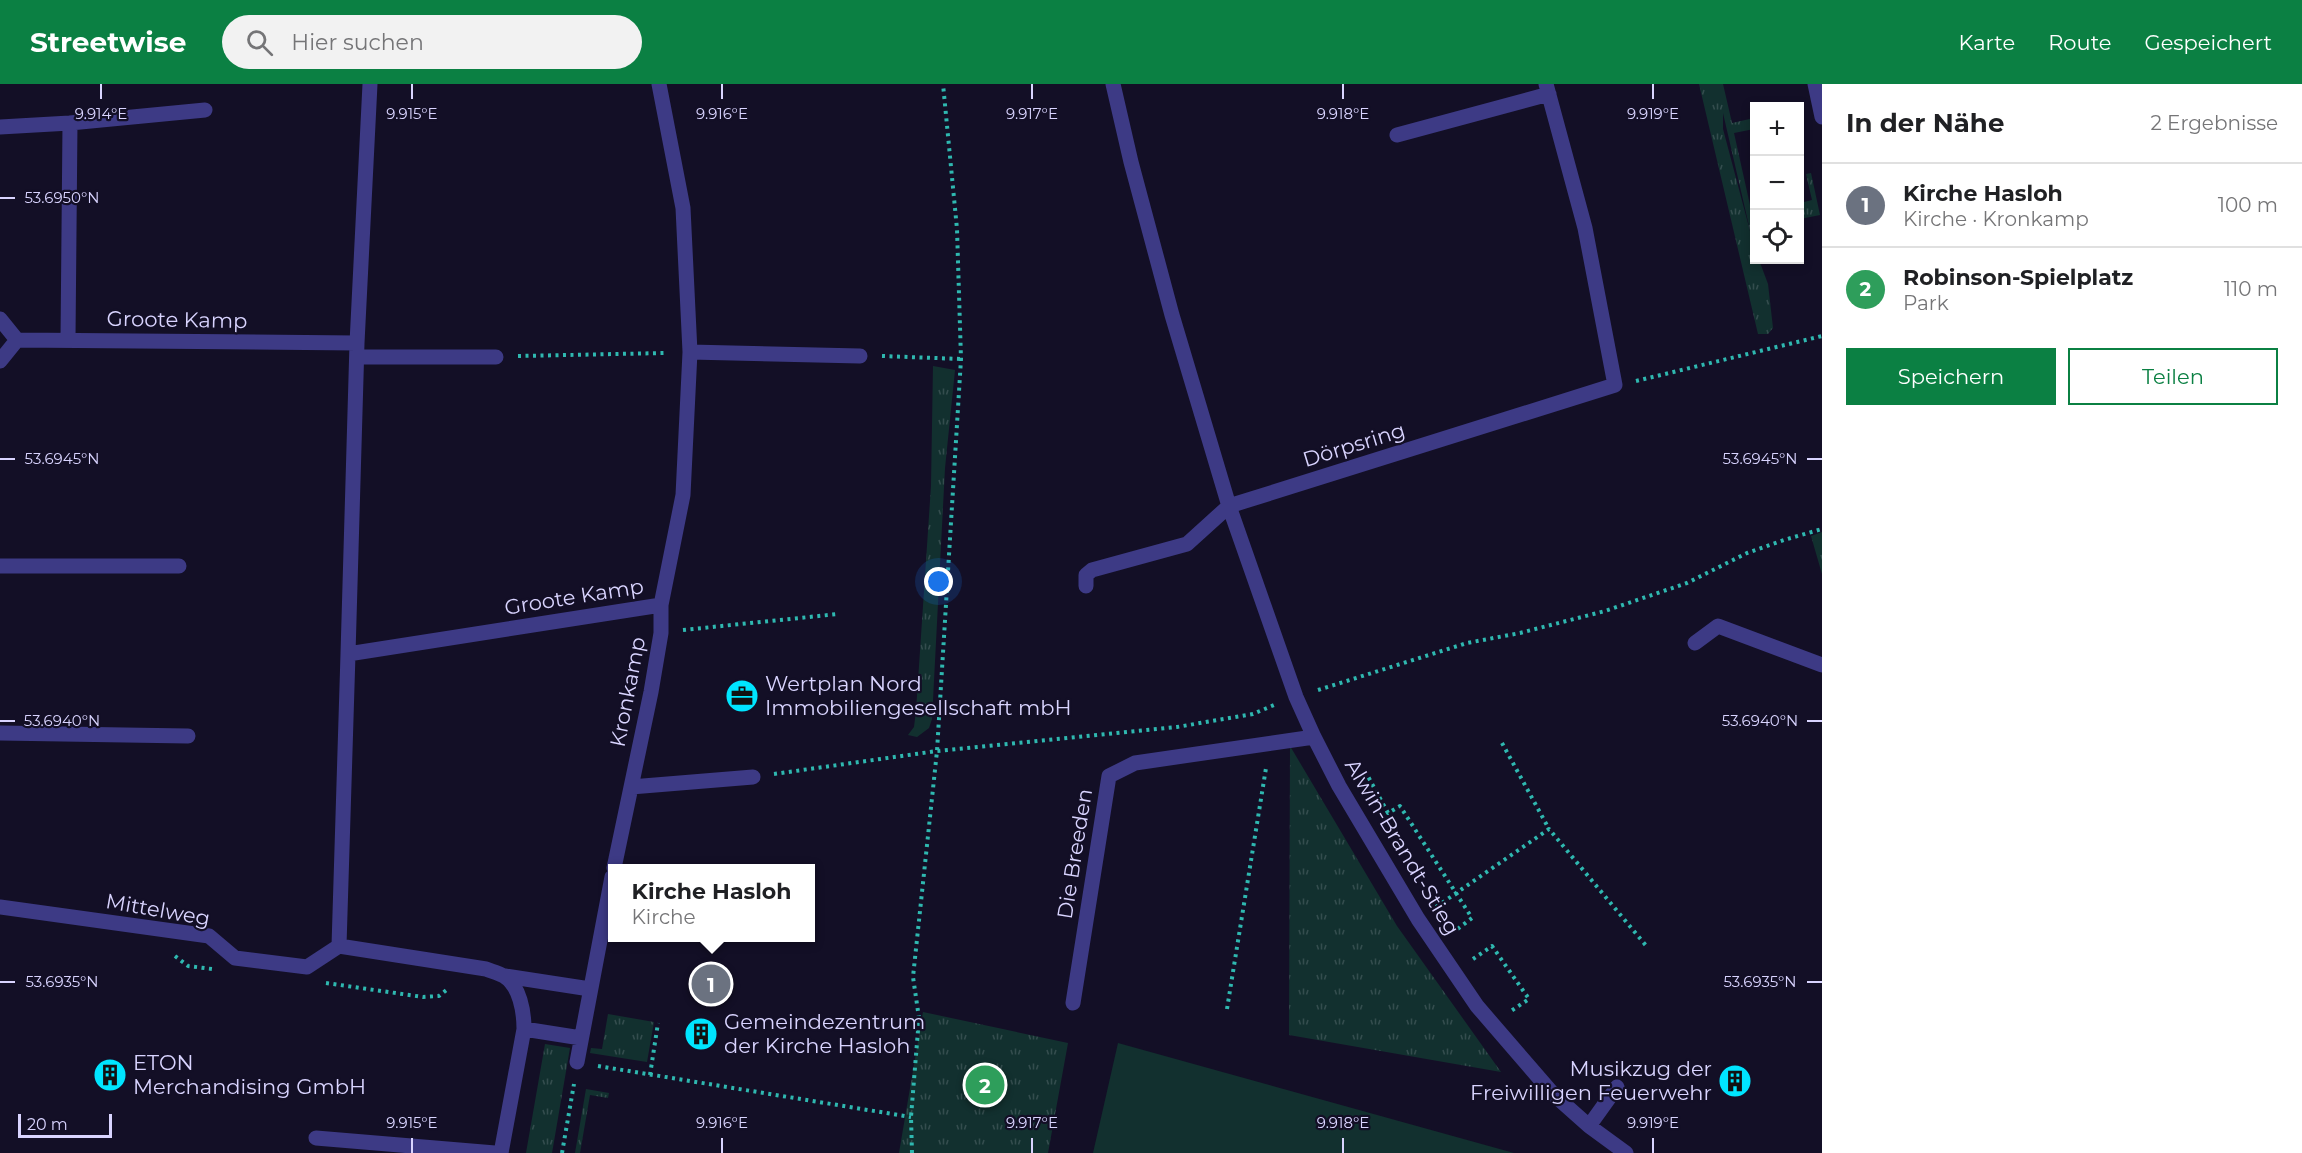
<!DOCTYPE html>
<html lang="de">
<head>
<meta charset="utf-8">
<style>
  :root { --surface:#fff; --page:#f2f2f2; --text:#202124; --muted:#757577; --line:#e0e0e0; --accent:#0b8043 }
  body { margin:0; font-family:Montserrat,sans-serif; background:var(--page); color:var(--text) }
  .controls { position:absolute; right:18px; top:18px; display:grid; overflow:hidden; border-radius:0px; box-shadow:0 3px 9px #0003 }
  .controls button { width:54px; height:54px; display:grid; place-items:center; padding:0; border:0; border-bottom:2px solid var(--line); background:var(--surface); color:var(--text); font:30px sans-serif }
  .scale { position:absolute; left:18px; bottom:15px; width:94px; box-sizing:border-box; padding-left:6px; border:3px solid #d9d4ff; border-top:0; font-size:16px; line-height:21px; white-space:nowrap; color:#d9d4ff; -webkit-text-stroke:4px #130f26; paint-order:stroke }
  .you { position:absolute; left:939px; top:498px; width:21px; height:21px; margin:-15px; border:4px solid #fff; border-radius:50%; background:#1a73e8; box-shadow:0 0 0 9px #1a73e833 }
  .badge { display:grid; place-items:center; width:39px; height:39px; border-radius:50%; background:var(--accent); color:#fff; font-size:20px; font-weight:700 }
  .pin { position:absolute; translate:-50% -50%; border:3px solid #fff; box-shadow:0 2px 6px #0006 }
  .popup { position:absolute; left:608px; top:780px; width:207px; height:78px; box-sizing:border-box; display:grid; place-content:center; border-radius:0px; background:var(--surface); filter:drop-shadow(0 2px 4px #0005); font-size:20px; white-space:nowrap; color:var(--muted) }
  .popup b { font-size:22px; color:var(--text) }
  .popup::after { content:''; position:absolute; left:50%; top:100%; margin-left:-12px; border:12px solid transparent; border-top-color:var(--surface) }
  .list { margin:0; padding:0; list-style:none }
  h2 { display:flex; justify-content:space-between; align-items:center; height:78px; margin:0; padding:0 24px; font-size:26px }
  h2 small { font-size:20px; font-weight:400; color:var(--muted) }
  .list li { display:grid; grid-template-columns:39px 1fr auto; gap:18px; align-items:center; box-sizing:border-box; height:84px; padding:0 24px; border-top:2px solid var(--line) }
  .list b { display:block; font-size:22px; white-space:nowrap }
  .list p { margin:0; font-size:20px; white-space:nowrap; color:var(--muted) }
  .list em { font-size:20px; font-style:normal; color:var(--muted) }
  .actions { display:flex; gap:12px; padding:18px 24px }
  .actions a { flex:1; padding:14px 0; border:2px solid var(--accent); border-radius:0px; text-align:center; font-size:21px; color:var(--accent) }
  .actions .main { background:var(--accent); color:#fff }
  .icon { flex:none; width:33px; height:33px; fill:none; stroke:currentColor; stroke-width:2; stroke-linecap:round; stroke-linejoin:round }
  .map { position:relative; flex:none; width:1822px; height:1069px; overflow:hidden }
  header { display:flex; align-items:center; gap:36px; box-sizing:border-box; height:84px; padding:0 30px; background:var(--accent); color:#fff }
  header strong { font-size:28px }
  nav { display:flex; gap:33px; margin-inline-start:auto; font-size:21px }
  .search { width:420px; height:54px; background:var(--page); display:flex; align-items:center; gap:15px; box-sizing:border-box; padding:0 21px; border-radius:33px; color:var(--muted); font-size:22px }
  main { display:flex }
  aside { flex:1; background:var(--surface) }
  .map>svg:first-child { display:block }
  .grass { fill:url(#grass-tufts); fill-rule:evenodd }
  .pitch { fill:#12302f }
  .lines { fill:none; stroke-linecap:round; stroke-linejoin:round }
  .path { stroke:#2fb8b0; stroke-width:4; stroke-dasharray:3 4.5; stroke-linecap:butt }
  .minor { stroke:#3d3a85; stroke-width:15 }
  .ticks { fill:none; stroke:#d9d4ff; stroke-width:2 }
  .labels { text-anchor:middle; stroke-width:4.5; stroke-linejoin:round; paint-order:stroke }
  .street-label { font-size:21px; fill:#d9d4ff; stroke:#130f26 }
  .poi-label { font-size:21px; fill:#d9d4ff; stroke:#130f26; text-anchor:start }
  .ticks-label { font-size:15px; text-anchor:middle; fill:#d9d4ff; stroke:#130f26; stroke-width:4.5; stroke-linejoin:round; paint-order:stroke }
</style>
</head>
<body>
<header>
<strong>Streetwise</strong>
<div class="search"><svg class="icon" aria-label="search" viewBox="0 0 24 24"><circle cx="10" cy="10" r="6"/><path d="M15 15l6 6"/></svg>Hier suchen</div>
<nav><a>Karte</a><a>Route</a><a>Gespeichert</a></nav>
</header>
<main>
<div class="map">
<svg width="1822" height="1069" viewBox="0 0 1822 1069">
  <defs>
    <pattern id="grass-tufts" width="24" height="20" patternUnits="userSpaceOnUse" patternTransform="scale(1.5)"><rect width="24" height="20" fill="#12302f"/><path d="M3 7l-1-3M5 7V3M7 7l1-3M15 17l-1-3M17 17v-4M19 17l1-3" fill="none" stroke="#344d4e"/></pattern>
  </defs>
  <rect width="100%" height="100%" fill="#130f26"/>
  <path class="grass" d="M1699,0H1723L1732,39L1754,34V45L1734,49L1752,130H1754V146L1750,147L1754,162V176H1759L1768,200L1773,244L1768,250H1758ZM1723,29L1750,146V147L1723,45Z
    M1811,89L1820,131L1800,135V119L1812,116L1806,90Z
    M933,282L955,286L945,384L932,635L929,644L917,653L908,651L914,643L916,627L931,402Z
    M1822,448V490L1811,452Z
    M1290,662L1397,842L1501,988L1289,951Z
    M923,928L1068,959L1048,1069H899Z
    M608,930L654,938L647,978L590,969L591,964L602,965Z
    M545,960L570,964L552,1069H526Z
    M586,1005L609,1009L608,1014L590,1011L580,1069H575Z"/>
  <path class="pitch" d="M1118,959L1514,1069H1093Z"/>
  <g class="lines">
    <path class="path" d="M518,272L666,269
      M882,272L961,275
      M1636,297L1822,252
      M683,546L838,530
      M1318,606L1467,559L1520,549L1605,527L1687,499L1747,469L1784,456L1822,445
      M1502,659L1549,745
      M1365,687L1388,729L1400,722L1472,834L1455,847
      M774,690L937,667L1177,643L1253,630L1274,621
      M1436,823L1549,745L1648,864
      M175,872L188,882L212,885
      M1473,875L1492,862L1529,915L1511,927
      M326,899L423,913L439,912L449,904
      M1227,925L1266,684
      M598,982L911,1033
      M650,991L658,939
      M562,1069L574,1000
      M912,1069L911,1033L919,934L913,893L937,667L961,275L957,145L943,0"/>
    <path class="minor" d="M370,0L357,259L348,570L661,521
      M1113,0L1131,78L1172,231L1229,422L1296,613L1314,653L1339,702L1418,835L1477,922L1553,1010L1589,1042L1626,1069
      M1815,0L1822,33
      M70,39L205,26
      M0,43L70,39L68,255
      M1397,51L1549,10
      M0,235L17,256
      M690,268L860,272
      M357,273H496
      M0,277L17,256L357,259
      M0,482H179
      M1086,502V491L1092,486L1187,460L1229,422L1615,301L1585,144L1546,0
      M1695,559L1718,542L1822,581
      M0,649L188,652
      M631,703L753,693
      M614,784L651,608L661,549V521L683,411L690,268L683,124L659,0
      M0,823L209,852L235,874L307,883L339,862L486,885C491,887 499,889 504,892C520,902 524,928 524,945L501,1069
      M339,862L348,570
      M505,892L590,905
      M1073,919L1109,692L1135,679L1314,653
      M524,945L581,954
      M577,978L612,793
      M1589,1042L1617,1003
      M316,1054L495,1069"/>
  </g>
  <path class="ticks" d="M101,0V15M412,0V15M722,0V15M1032,0V15M1343,0V15M1653,0V15M0,114H15M0,375H15M1807,375H1822M0,637H15M1807,637H1822M0,898H15M1807,898H1822M412,1054V1069M722,1054V1069M1032,1054V1069M1343,1054V1069M1653,1054V1069"/>
  <defs>
    <symbol id="office-disc" viewBox="-11 -11 22 22"><circle r="9.5" fill="#00e5ff" stroke="#130f26"/><path d="M-6-3h4V-5.5h4V-3h4V5H-6ZM-1-4.5V-3h2v-1.5ZM-6 0V1H6V0Z" fill="#111"/></symbol>
    <symbol id="building-disc" viewBox="-11 -11 22 22"><circle r="9.5" fill="#00e5ff" stroke="#130f26"/><path d="M-4-6H4V6H1V3H-1V6H-4ZM-2.5-4.3h1.7v1.8h-1.7ZM.8-4.3h1.7v1.8H.8ZM-2.5-1h1.7V.8h-1.7ZM.8-1h1.7V.8H.8Z" fill="#111"/></symbol>
  </defs>
  <g fill-rule="evenodd">
    <use href="#office-disc" x="723" y="593" width="38" height="38"/>
    <use href="#building-disc" x="682" y="931" width="38" height="38"/>
    <use href="#building-disc" x="91" y="972" width="38" height="38"/>
    <use href="#building-disc" x="1716" y="978" width="38" height="38"/>
  </g>
  <g class="labels">
    <g class="street-label">
      <text transform="translate(177 236) rotate(1)" y="7">Groote Kamp</text>
      <text transform="translate(1354 361) rotate(-17)" y="7">Dörpsring</text>
      <text transform="translate(574 513) rotate(-9)" y="7">Groote Kamp</text>
      <text transform="translate(628 608) rotate(-79)" y="7">Kronkamp</text>
      <text transform="translate(1402 763) rotate(59)" y="7">Alwin-Brandt-Stieg</text>
      <text transform="translate(1075 770) rotate(-81)" y="7">Die Breeden</text>
      <text transform="translate(158 826) rotate(10)" y="7">Mittelweg</text>
    </g>
    <g class="poi-label">
      <text x="765" y="607">Wertplan Nord<tspan x="765" dy="24">Immobiliengesellschaft mbH</tspan></text>
      <text x="724" y="945">Gemeindezentrum<tspan x="724" dy="24">der Kirche Hasloh</tspan></text>
      <text x="133" y="986">ETON<tspan x="133" dy="24">Merchandising GmbH</tspan></text>
      <text x="1712" y="992" text-anchor="end">Musikzug der<tspan x="1712" dy="24">Freiwilligen Feuerwehr</tspan></text>
    </g>
  </g>
  <g class="ticks-label">
    <text x="101" y="35">9.914°E</text>
    <text x="412" y="35">9.915°E</text>
    <text x="722" y="35">9.916°E</text>
    <text x="1032" y="35">9.917°E</text>
    <text x="1343" y="35">9.918°E</text>
    <text x="1653" y="35">9.919°E</text>
    <text x="62" y="119">53.6950°N</text>
    <text x="62" y="380">53.6945°N</text>
    <text x="1760" y="380">53.6945°N</text>
    <text x="62" y="642">53.6940°N</text>
    <text x="1760" y="642">53.6940°N</text>
    <text x="62" y="903">53.6935°N</text>
    <text x="1760" y="903">53.6935°N</text>
    <text x="412" y="1044">9.915°E</text>
    <text x="722" y="1044">9.916°E</text>
    <text x="1032" y="1044">9.917°E</text>
    <text x="1343" y="1044">9.918°E</text>
    <text x="1653" y="1044">9.919°E</text>
  </g>
</svg>
<div class="controls">
<button>+</button>
<button>−</button>
<button><svg class="icon" aria-label="locate" viewBox="0 0 24 24"><circle cx="12" cy="12" r="6"/><path d="M12 2v4M12 18v4M2 12h4M18 12h4"/></svg></button>
</div>
<div class="scale">20 m</div>
<div class="you"></div>
<div class="pin badge" style="left:711px;top:900px;background:#6b7280">1</div>
<div class="popup"><b>Kirche Hasloh</b>Kirche</div>
<div class="pin badge" style="left:985px;top:1001px;background:#2e9e5b">2</div>
</div>
<aside>
<h2>In der Nähe<small>2 Ergebnisse</small></h2>
<ul class="list">
<li><span class="badge" style="background:#6b7280">1</span><div><b>Kirche Hasloh</b><p>Kirche · Kronkamp</p></div><em>100 m</em></li>
<li><span class="badge" style="background:#2e9e5b">2</span><div><b>Robinson-Spielplatz</b><p>Park</p></div><em>110 m</em></li>
</ul>
<div class="actions"><a class="main">Speichern</a><a>Teilen</a></div>
</aside>
</main>
</body>
</html>
